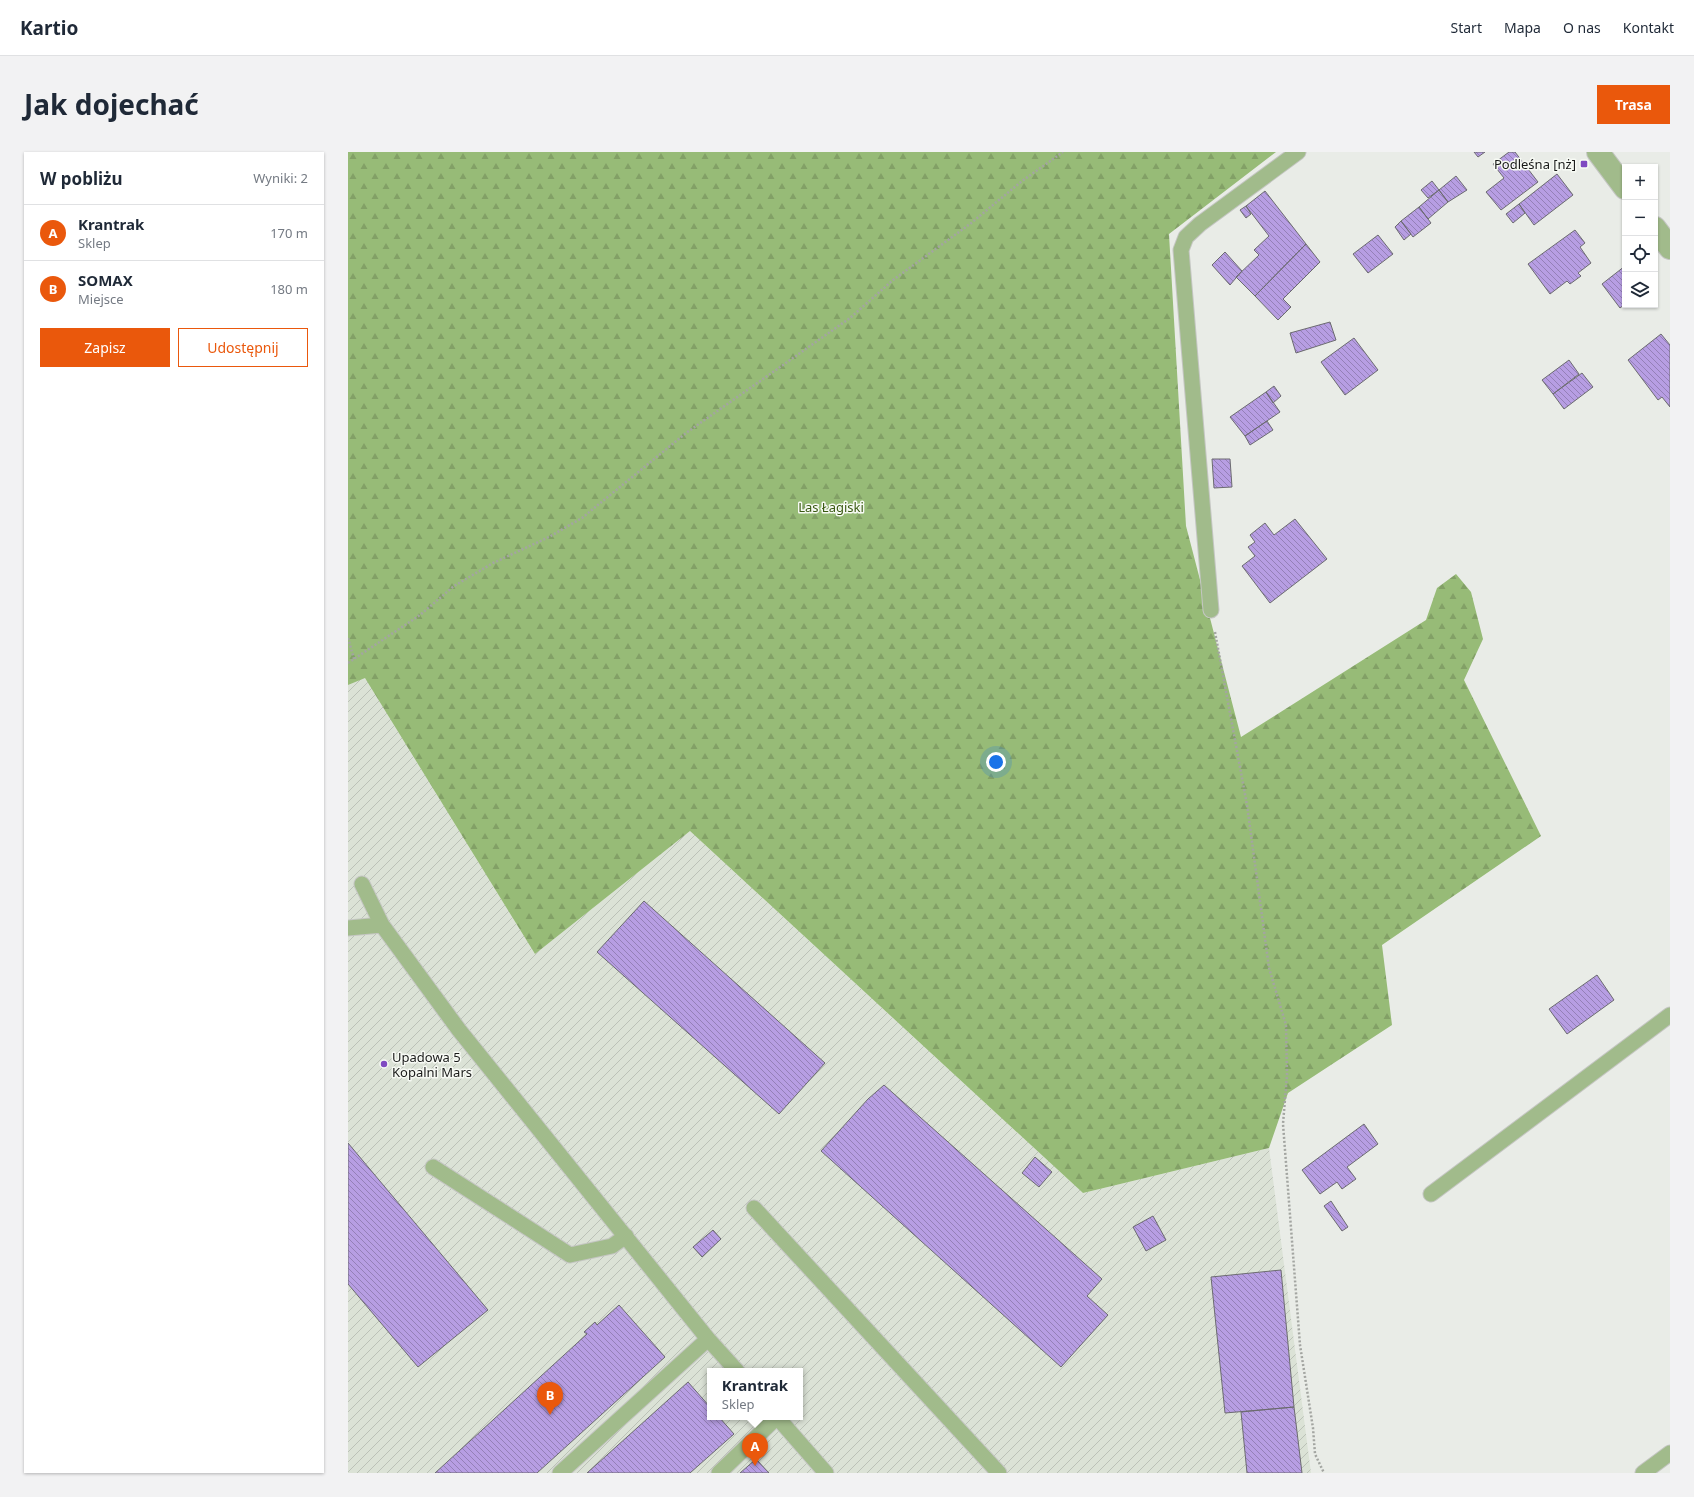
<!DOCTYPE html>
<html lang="pl">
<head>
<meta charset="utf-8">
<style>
  :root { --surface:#fff; --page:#f2f2f3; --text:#1f2937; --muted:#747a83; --line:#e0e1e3; --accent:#ea580c }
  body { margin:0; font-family:"Noto Sans",sans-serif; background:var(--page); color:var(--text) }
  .controls { position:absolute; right:12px; top:12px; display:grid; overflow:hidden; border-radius:0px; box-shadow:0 1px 3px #0004 }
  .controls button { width:36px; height:36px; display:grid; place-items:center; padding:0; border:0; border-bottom:1px solid var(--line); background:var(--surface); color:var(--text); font:20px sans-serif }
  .you { position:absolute; left:648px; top:610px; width:14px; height:14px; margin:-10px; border:3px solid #fff; border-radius:50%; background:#1a73e8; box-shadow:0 0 0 6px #1a73e833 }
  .badge { display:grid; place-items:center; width:26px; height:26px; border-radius:50%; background:var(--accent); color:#fff; font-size:13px; font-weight:700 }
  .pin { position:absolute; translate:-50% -33px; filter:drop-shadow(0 1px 2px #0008) }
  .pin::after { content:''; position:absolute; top:21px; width:14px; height:12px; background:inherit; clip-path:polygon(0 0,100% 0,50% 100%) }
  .popup { position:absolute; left:359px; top:1216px; width:96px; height:52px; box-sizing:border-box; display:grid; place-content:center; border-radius:0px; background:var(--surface); filter:drop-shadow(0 1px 3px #0005); font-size:13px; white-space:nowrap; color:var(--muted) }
  .popup b { font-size:15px; color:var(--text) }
  .popup::after { content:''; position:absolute; left:50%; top:100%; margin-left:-8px; border:8px solid transparent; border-top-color:var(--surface) }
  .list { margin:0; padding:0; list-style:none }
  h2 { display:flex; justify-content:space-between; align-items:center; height:52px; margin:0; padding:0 16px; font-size:17px }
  h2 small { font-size:13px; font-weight:400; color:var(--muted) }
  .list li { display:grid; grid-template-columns:26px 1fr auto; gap:12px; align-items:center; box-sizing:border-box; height:56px; padding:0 16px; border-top:1px solid var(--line) }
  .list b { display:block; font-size:15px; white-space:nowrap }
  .list p { margin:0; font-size:13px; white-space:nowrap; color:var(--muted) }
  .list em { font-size:13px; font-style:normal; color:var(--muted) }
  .actions { display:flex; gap:8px; padding:12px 16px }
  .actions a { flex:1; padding:9px 0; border:1px solid var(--accent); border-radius:0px; text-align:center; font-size:14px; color:var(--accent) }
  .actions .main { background:var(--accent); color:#fff }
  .icon { flex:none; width:22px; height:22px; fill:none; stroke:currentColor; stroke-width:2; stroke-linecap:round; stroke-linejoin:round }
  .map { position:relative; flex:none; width:1322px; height:1321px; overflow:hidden; border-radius:0px }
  header { display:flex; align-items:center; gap:24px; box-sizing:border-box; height:56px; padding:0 20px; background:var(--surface); border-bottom:1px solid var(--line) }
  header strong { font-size:19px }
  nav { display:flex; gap:22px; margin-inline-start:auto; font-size:14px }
  .intro { display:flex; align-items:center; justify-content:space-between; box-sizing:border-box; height:96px; padding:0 24px }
  h1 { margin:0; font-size:28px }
  .button { padding:10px 18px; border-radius:0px; background:var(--accent); color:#fff; font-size:14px; font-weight:700 }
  main { display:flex; gap:24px; padding:0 24px }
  aside { flex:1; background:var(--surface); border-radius:0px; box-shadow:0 1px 3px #0004 }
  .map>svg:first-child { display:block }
  .industrial { fill:url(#industrial-furrows); fill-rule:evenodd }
  .forest { fill:url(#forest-firs) }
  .building { fill:url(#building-back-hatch); stroke:#6c6b70 }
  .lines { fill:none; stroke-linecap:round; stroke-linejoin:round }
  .service-casing { stroke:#c4c6c2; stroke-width:17 }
  .tertiary-casing { stroke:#c4c6c2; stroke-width:24 }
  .path { stroke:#a3a5a1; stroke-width:2.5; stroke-dasharray:2 2; stroke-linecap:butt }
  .service { stroke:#a1bb8b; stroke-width:15 }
  .tertiary { stroke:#a1bb8b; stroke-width:22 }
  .poi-dot { fill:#7f4ac1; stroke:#f7faf4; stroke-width:1.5 }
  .labels { text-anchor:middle; stroke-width:3; stroke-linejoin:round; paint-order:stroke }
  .poi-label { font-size:13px; fill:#191a19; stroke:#f7faf4; text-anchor:end }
  .park-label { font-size:13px; fill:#3a5a12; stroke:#f7faf4 }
</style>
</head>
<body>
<header>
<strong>Kartio</strong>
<nav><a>Start</a><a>Mapa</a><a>O nas</a><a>Kontakt</a></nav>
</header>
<div class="intro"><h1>Jak dojechać</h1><a class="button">Trasa</a></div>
<main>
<aside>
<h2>W pobliżu<small>Wyniki: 2</small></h2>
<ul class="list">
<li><span class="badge">A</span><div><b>Krantrak</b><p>Sklep</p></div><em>170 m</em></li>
<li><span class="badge">B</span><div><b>SOMAX</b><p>Miejsce</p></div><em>180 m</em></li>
</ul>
<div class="actions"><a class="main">Zapisz</a><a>Udostępnij</a></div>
</aside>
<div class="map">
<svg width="1322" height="1321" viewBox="0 0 1322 1321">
  <defs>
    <pattern id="industrial-furrows" width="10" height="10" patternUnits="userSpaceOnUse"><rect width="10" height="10" fill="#dbe2d6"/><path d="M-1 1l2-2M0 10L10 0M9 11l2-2" fill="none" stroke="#bbc1b7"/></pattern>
    <pattern id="forest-firs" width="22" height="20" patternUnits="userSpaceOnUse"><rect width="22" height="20" fill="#97bb77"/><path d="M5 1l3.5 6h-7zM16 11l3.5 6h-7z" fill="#82a066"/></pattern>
    <pattern id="building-back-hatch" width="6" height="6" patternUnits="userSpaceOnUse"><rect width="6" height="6" fill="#b79ee3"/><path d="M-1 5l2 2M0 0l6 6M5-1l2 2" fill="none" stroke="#9480b7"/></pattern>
  </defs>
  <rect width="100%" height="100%" fill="#e9ece7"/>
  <path class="industrial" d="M17,525L187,802L342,679L735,1041L921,996L963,1321H0V533ZM362,1219H452V1265H362Z"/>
  <path class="forest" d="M0,0H928L821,82L838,374L893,585L1078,468L1089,436L1108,422L1123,440L1135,487L1116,528L1193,684L1034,793L1044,873L940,941L921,996L735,1041L342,679L187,802L17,526L0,533Z"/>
  <path class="building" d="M1126,0H1137L1130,5Z
    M1161,0H1167L1190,30L1153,58L1138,40L1156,26L1145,12Z
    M1209,22L1225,43L1186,73L1171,52Z
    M1108,24L1119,38L1100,50L1091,38Z
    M1084,29L1091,38L1080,46L1073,38Z
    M1091,38L1100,50L1080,67L1071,55Z
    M917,39L958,92L907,144L888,125L911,103L906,98L921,84L898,54Z
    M1171,52L1177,61L1165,71L1158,62Z
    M898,54L903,62L898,66L892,58Z
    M1071,55L1083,71L1065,85L1053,69Z
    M1053,69L1063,82L1056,88L1047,75Z
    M1227,78L1237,91L1232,95L1243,111L1230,121L1233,124L1222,132L1219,129L1202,142L1180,112Z
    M1030,83L1045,102L1020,121L1005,102Z
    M958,92L972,110L935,147L943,155L930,168L907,144Z
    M877,100L894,119L882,133L864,113Z
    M1277,114V152L1272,156L1254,132Z
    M982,170L988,188L948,201L942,181Z
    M1313,182L1322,193V255L1314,245L1310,248L1280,208Z
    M1006,186L1030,218L997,243L973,210Z
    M1221,208L1231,222L1205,242L1194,228Z
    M1234,221L1245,235L1216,257L1205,242Z
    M926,234L933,244L925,251L918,240Z
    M918,240L932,260L897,284L882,265Z
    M919,269L925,278L902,293L897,284Z
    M864,307H882L884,335L866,336Z
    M947,367L979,407L922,451L894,414L907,404L900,395L907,390L902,383L917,371L926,383Z
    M296,749L477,911L431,962L249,800Z
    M1249,823L1266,848L1219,882L1201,857Z
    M536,933L754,1127L739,1144L760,1163L713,1215L473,999L520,947Z
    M1016,972L1030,992L999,1015L1008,1027L994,1037L989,1030L972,1042L954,1018Z
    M0,991L140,1158L70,1215L0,1132Z
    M687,1005L704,1020L691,1035L674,1021Z
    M983,1049L1000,1075L994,1079L976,1054Z
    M805,1064L818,1088L798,1099L785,1075Z
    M365,1078L373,1087L354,1105L345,1095Z
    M933,1118L946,1255L877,1261L863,1125Z
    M271,1153L317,1205L189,1321H87L239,1182L236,1180L247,1170L249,1173Z
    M340,1230L362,1255V1265H371L386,1282L342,1321H239Z
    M946,1255L954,1321H899L893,1260Z
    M408,1307L421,1321H392Z"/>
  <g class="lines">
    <defs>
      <path id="service" d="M863,458L833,98L838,85L852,72L950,0
        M14,732L34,773L111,878L360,1187
        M0,776L34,773
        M85,1015L222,1103L264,1094L278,1084
        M1083,1042L1322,863
        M406,1056L651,1321
        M212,1321L360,1187L389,1219
        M371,1321L429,1265L478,1321
        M1295,1321L1322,1301"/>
      <path id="tertiary" d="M1250,0L1277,36
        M1307,76L1322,96"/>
    </defs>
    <use href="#service" class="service-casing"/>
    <use href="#tertiary" class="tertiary-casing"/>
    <path class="path" d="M867,480L899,653L921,816L938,873L939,923L935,972L952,1193L965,1276L967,1302L976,1321
      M0,486L6,507
      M0,511L72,463L106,434L145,411L201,385L234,366L338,281L502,166L545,128L622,72L674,29L715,0"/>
    <use href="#service" class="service"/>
    <use href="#tertiary" class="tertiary"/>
  </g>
  <g class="poi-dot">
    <rect x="1232" y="8" width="8" height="8" rx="2"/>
    <circle cx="36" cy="912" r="4"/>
  </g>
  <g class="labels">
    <g class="poi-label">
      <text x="1228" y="17">Podleśna [nż]</text>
      <text x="44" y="910" text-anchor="start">Upadowa 5<tspan x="44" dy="15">Kopalni Mars</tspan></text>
    </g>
    <g class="park-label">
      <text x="483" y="360">Las Łagiski</text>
    </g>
  </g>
</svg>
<div class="controls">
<button>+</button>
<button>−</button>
<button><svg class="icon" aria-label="locate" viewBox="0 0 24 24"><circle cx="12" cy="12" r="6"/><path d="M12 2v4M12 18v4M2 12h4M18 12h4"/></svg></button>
<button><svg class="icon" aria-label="layers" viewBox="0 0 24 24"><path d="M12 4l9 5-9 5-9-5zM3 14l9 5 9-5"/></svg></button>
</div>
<div class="you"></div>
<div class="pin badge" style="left:407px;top:1314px">A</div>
<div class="popup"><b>Krantrak</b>Sklep</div>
<div class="pin badge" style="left:202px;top:1263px">B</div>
</div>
</main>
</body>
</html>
